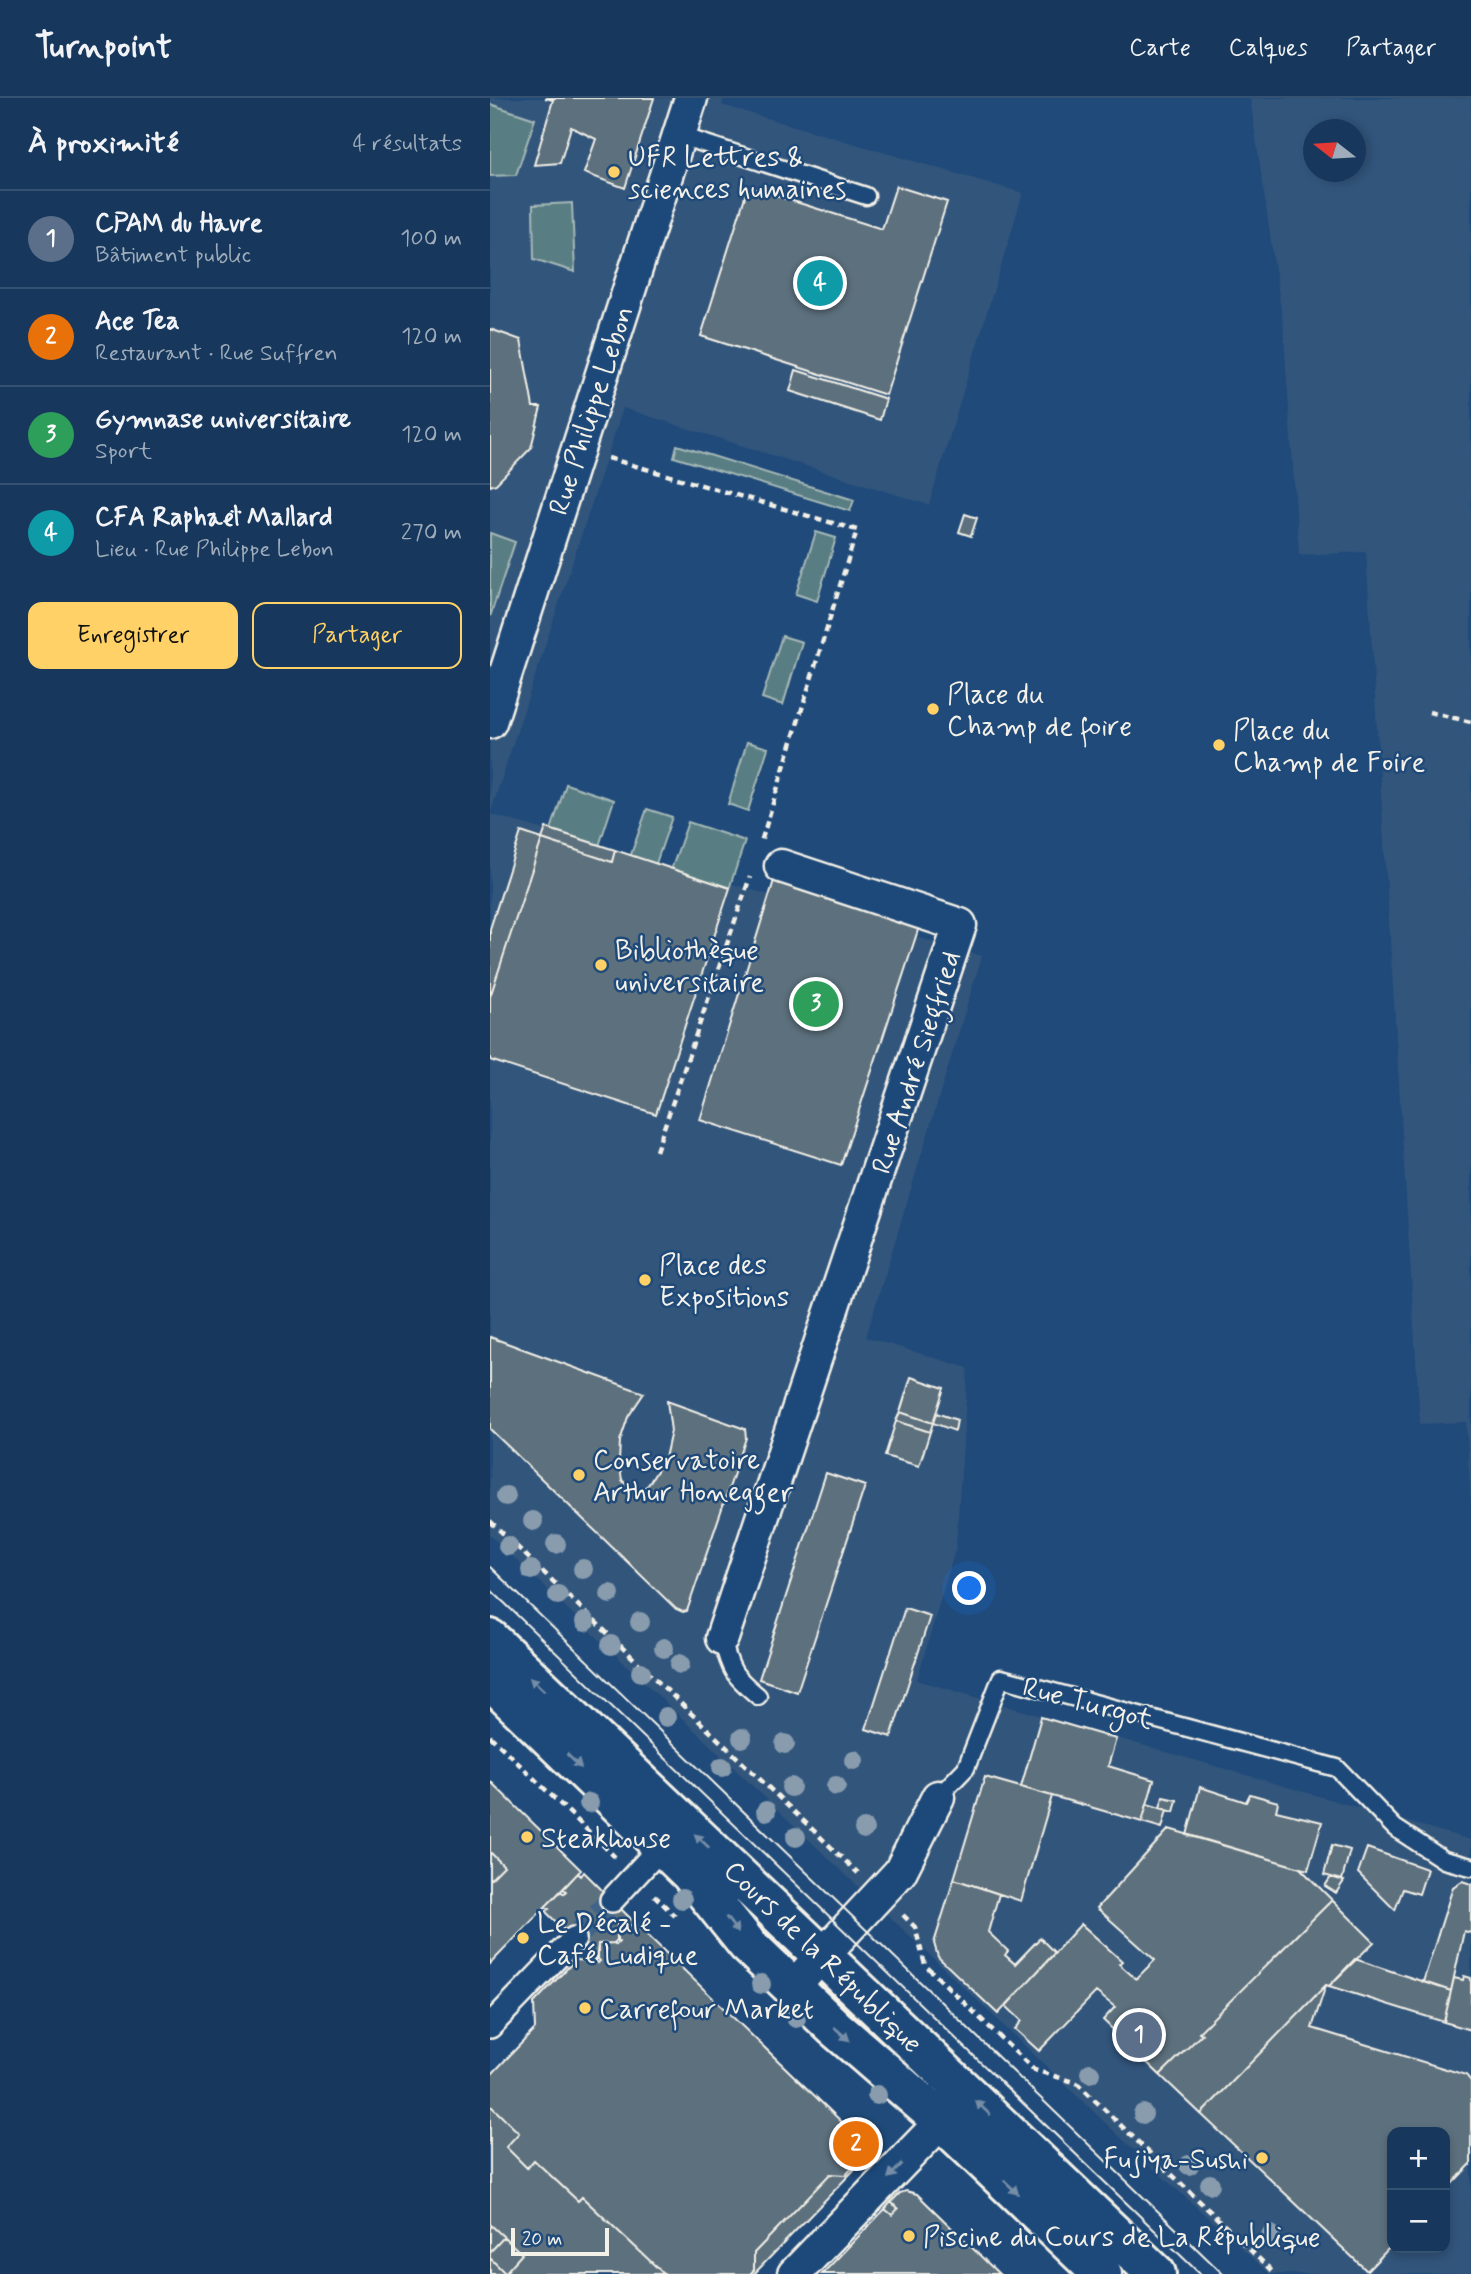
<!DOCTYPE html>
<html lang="fr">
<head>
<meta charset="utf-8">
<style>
  :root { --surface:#17385c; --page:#203f62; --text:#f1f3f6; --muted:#9eacbb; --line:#365272; --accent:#ffd166 }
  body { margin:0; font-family:Mynerve,sans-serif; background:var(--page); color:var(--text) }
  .controls { position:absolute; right:21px; bottom:21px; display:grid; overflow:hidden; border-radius:14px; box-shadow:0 4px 10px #0003 }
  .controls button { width:63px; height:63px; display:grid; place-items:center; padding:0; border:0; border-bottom:2px solid var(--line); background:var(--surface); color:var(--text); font:35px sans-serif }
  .compass { position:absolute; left:813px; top:21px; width:63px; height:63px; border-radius:50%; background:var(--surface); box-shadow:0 4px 10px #0003; rotate:287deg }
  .scale { position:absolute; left:21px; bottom:18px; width:98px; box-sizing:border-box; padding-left:7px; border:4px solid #f4f1e8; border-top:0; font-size:19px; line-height:24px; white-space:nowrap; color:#f4f1e8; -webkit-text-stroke:5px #1f4a7a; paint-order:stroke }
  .you { position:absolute; left:480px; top:1491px; width:24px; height:24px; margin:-18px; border:5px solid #fff; border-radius:50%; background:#1a73e8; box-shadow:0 0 0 10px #1a73e833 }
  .badge { display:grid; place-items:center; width:46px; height:46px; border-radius:50%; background:var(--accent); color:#fff; font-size:23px; font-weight:700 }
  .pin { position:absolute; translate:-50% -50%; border:4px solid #fff; box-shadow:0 2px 7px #0006 }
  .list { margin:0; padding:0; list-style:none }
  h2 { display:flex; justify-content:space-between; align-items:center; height:91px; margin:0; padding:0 28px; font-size:30px }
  h2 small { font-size:23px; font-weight:400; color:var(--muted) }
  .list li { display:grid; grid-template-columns:46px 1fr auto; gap:21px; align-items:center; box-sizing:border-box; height:98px; padding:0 28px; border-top:2px solid var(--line) }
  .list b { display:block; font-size:26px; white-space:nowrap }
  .list p { margin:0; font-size:23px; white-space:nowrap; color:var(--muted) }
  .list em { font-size:23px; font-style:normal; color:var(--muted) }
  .actions { display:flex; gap:14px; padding:21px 28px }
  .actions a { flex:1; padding:16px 0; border:2px solid var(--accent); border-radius:14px; text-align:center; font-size:24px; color:var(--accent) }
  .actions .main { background:var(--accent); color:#111 }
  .map { position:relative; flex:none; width:981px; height:2176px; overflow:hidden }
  header { display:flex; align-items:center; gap:42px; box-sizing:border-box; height:98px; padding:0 35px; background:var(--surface); border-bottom:2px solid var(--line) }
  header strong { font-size:33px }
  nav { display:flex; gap:38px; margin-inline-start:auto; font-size:24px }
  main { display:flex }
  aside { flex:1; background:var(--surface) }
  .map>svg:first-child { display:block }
  .built { fill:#31557b; fill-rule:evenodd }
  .green { fill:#597e84; stroke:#a6b8b6; stroke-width:2 }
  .building { fill:#5c6f7d; stroke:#f4f1e8; stroke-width:2 }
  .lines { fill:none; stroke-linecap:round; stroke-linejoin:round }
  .pedestrian-tunnel { stroke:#3f638a; stroke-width:23; stroke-dasharray:23 11; stroke-linecap:butt }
  .service-casing { stroke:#f4f1e8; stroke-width:21 }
  .pedestrian-casing { stroke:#f4f1e8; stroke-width:28 }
  .minor-casing { stroke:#f4f1e8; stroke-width:37 }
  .secondary-casing { stroke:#f4f1e8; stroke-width:44 }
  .path { stroke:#f4f1e8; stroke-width:4.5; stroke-dasharray:7 5; stroke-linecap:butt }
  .service { stroke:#1f4a7a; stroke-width:16 }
  .pedestrian { stroke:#1f4a7a; stroke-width:23 }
  .minor { stroke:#1f4a7a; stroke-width:32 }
  .secondary { stroke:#1f4a7a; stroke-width:38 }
  .tram { stroke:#f4f1e8; stroke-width:2 }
  .tree { fill:#889cae }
  .oneway { fill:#748da6 }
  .poi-dot { fill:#ffd166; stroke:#1f4a7a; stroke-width:2.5 }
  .labels { text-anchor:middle; stroke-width:5; stroke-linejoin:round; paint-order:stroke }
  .poi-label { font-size:28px; fill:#f4f1e8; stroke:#1f4a7a; text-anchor:start }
  .street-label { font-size:28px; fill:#f4f1e8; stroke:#1f4a7a }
</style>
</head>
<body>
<header>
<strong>Turnpoint</strong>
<nav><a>Carte</a><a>Calques</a><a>Partager</a></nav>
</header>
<main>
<aside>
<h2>À proximité<small>4 résultats</small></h2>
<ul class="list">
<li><span class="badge" style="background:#5c6f8a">1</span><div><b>CPAM du Havre</b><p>Bâtiment public</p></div><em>100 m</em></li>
<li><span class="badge" style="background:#e8710a">2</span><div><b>Ace Tea</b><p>Restaurant · Rue Suffren</p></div><em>120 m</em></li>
<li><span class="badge" style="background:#2e9e5b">3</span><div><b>Gymnase universitaire</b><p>Sport</p></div><em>120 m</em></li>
<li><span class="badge" style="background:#0f9aa8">4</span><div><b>CFA Raphaël Mallard</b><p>Lieu · Rue Philippe Lebon</p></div><em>270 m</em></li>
</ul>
<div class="actions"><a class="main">Enregistrer</a><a>Partager</a></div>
</aside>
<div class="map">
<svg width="981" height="2176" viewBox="0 0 981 2176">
  <rect width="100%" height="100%" fill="#1f4a7a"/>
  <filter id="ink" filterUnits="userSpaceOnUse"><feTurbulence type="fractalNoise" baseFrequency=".0143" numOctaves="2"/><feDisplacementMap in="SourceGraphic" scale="14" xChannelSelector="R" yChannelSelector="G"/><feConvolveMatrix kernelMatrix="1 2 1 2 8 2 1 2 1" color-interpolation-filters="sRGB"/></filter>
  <g filter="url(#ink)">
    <path class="built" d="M0,0H234L232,7L533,95L439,407L133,310L0,716L492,858L376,1239L478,1270L466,1449L427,1582L981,1742V2176H780L652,2060L0,1437ZM902,2034H955V2150H902Z
      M760,0H981V1408L976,1324L930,1326L876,454L809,457L793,226ZM824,32H866V74H824Z"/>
    <path class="green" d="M0,6L45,21L26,77L0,78Z
      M82,105V106L85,174L44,161L43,107Z
      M187,347L364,402L360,413L184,359Z
      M326,434L346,440L327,503L306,496Z
      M0,435L25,444L0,519Z
      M292,538L312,544L293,607L272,600Z
      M257,644L278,650L258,713L238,706Z
      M76,686L124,702L107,754L59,738Z
      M157,711L182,719L163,774L138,765Z
      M198,724L255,743L238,794L180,775Z"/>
    <path class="building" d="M55,0H164L135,90L94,75L106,41L81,29L70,65L44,67L63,2Z
      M406,88L457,104L396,297L211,238L258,89L392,131Z
      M0,231L31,242L43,309H51L41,350L6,386L0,388Z
      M306,272L396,301L390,322L300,293Z
      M475,416L487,420L481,438L469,434Z
      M56,730L125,752L122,764L52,741Z
      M31,734L52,741L0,899V831Z
      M52,741L122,764L125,752L240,790L166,1016L0,962V899Z
      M286,776L431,823L351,1067L210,1022Z
      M0,1239L154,1295L138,1319L130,1343L129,1364L132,1382L141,1392H151L158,1387L175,1360L181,1333L177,1303L255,1331L256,1340L197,1513L193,1514L186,1511L0,1331Z
      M421,1279L454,1290L443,1325L410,1314Z
      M410,1314L443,1325L440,1334L406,1323Z
      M446,1315L467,1322L465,1333L443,1325Z
      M406,1323L440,1334L429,1368L395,1358Z
      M336,1375L375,1388L307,1594L269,1581Z
      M415,1510L440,1518L401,1639L376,1631Z
      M551,1619L626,1641L618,1668L664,1682L652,1724L531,1689Z
      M495,1679L562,1698L531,1803L464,1781Z
      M0,1683L91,1772L0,1866V1782L14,1768L0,1754Z
      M710,1689L756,1704L760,1696L788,1704L786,1713L832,1724L818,1772L697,1737Z
      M673,1699L687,1702L684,1714L670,1710Z
      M657,1706L677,1712L672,1730L652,1724Z
      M679,1731L810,1770L842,1802L709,1934L712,1936L670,1977L613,1922L625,1909L606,1894L549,1953L525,1931L532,1923L516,1908L591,1826L632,1863L629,1866L646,1881L665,1862L607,1810Z
      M842,1747L860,1752L852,1782L834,1777Z
      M877,1750L937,1771L929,1796L913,1791L905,1812L868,1775Z
      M0,1754L14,1768L0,1782Z
      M94,1774L144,1824L142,1827L127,1826V1842L124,1845L108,1846L106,1863L56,1814L59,1811L55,1809L71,1793L74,1796L76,1793L73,1791L88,1775L91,1778Z
      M841,1779L854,1783L846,1795L835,1788Z
      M464,1781L509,1796L498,1834L518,1853L515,1857L525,1866L550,1840L565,1855L508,1916L448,1859L444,1845Z
      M972,1783L981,1786V1835L974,1833L961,1893L933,1884L963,1789Z
      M842,1802L884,1844L839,1888L836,1887L711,2016L670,1977L712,1936L709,1934Z
      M127,1826L142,1827L144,1829L146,1826L382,2053L364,2072L362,2070L356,2077L340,2076L264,2155V2172L260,2176H174L92,2099L88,2103L44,2062L37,2070L16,2049L29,2035L0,2007V1978L45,1931L44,1905L85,1862L106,1863L108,1865L110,1863L108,1861V1846L124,1845L126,1847L129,1844L127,1842Z
      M865,1861L961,1893L954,1924L839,1888Z
      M974,1878L981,1880V1932L954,1924L964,1880L973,1882Z
      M836,1887L822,1930L976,1977L981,1983V2066L955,2093V2034H902V2147L877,2173L711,2016Z
      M0,2007L29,2035L16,2049L37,2070L44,2062L88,2103L92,2099L174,2176H14L32,2156L0,2126Z
      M362,2070L364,2072L264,2176H260L264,2172V2155L340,2076L356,2077Z
      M416,2093L427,2096L509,2176H332L395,2111L402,2117L408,2111L401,2104L410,2095Z
      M401,2104L408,2111L402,2117L395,2111Z
      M2,2128L14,2139L0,2154V2130Z
      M14,2139L32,2156L15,2175L0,2160V2154Z
      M0,2160L15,2175L14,2176H0Z"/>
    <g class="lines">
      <path class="pedestrian-tunnel" d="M84,1841L122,1802"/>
      <defs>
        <path id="service" d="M188,37L376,98
          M232,1540C240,1573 243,1577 268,1598
          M448,1699L476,1670L511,1580L847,1670L905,1730L954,1762L981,1769"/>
        <path id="pedestrian" d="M122,1802L172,1748
          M0,1928L84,1841"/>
        <path id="minor" d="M0,624L201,0
          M232,1540L470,827L291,768
          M303,1889L410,1774L448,1699
          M304,2176L452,2023"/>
        <path id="secondary" d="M0,1541L666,2176
          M0,1582L200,1775L257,1846L345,1930L452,2023L612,2176"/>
      </defs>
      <use href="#service" class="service-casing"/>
      <use href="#pedestrian" class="pedestrian-casing"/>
      <use href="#minor" class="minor-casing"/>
      <use href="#secondary" class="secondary-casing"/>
      <path class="path" d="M118,360L367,432L271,744
        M939,614L981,624
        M166,1053L260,779
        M0,1423L368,1775
        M0,1638L125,1759
        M164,1797L185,1818
        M413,1817L425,1829L435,1867L544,1972L587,1985L785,2176"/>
      <use href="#service" class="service"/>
      <use href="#pedestrian" class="pedestrian"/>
      <use href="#minor" class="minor"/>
      <use href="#secondary" class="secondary"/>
      <path class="tram" d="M0,1469L733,2176
        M0,1491L710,2176"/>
    </g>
    <g class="tree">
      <circle cx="16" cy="1398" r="10"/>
      <circle cx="43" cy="1423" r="10"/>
      <circle cx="66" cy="1446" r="10"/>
      <circle cx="18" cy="1448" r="10"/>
      <circle cx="93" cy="1471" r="10"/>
      <circle cx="41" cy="1472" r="10"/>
      <circle cx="120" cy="1496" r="10"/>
      <circle cx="68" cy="1497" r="10"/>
      <circle cx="95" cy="1524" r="10"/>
      <circle cx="150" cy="1524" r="10"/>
      <circle cx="121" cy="1547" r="10"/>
      <circle cx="174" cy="1550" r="10"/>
      <circle cx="190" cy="1566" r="10"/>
      <circle cx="151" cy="1574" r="10"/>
      <circle cx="176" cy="1619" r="10"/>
      <circle cx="252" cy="1640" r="10"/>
      <circle cx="295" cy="1646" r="10"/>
      <circle cx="364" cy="1662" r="10"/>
      <circle cx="232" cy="1669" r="10"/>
      <circle cx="346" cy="1688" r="10"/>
      <circle cx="301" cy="1689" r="10"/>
      <circle cx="99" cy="1705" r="10"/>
      <circle cx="276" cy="1713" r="10"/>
      <circle cx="374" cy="1731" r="10"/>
      <circle cx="306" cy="1739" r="10"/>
      <circle cx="192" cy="1801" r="10"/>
      <circle cx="271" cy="1886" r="10"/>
      <circle cx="306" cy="1920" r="10"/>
      <circle cx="600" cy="1975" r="10"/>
      <circle cx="387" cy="1997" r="10"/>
      <circle cx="653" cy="2016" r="10"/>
      <circle cx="699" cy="2067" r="10"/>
      <circle cx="720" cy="2086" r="10"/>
      <circle cx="781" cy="2137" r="10"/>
    </g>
    <defs><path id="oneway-solid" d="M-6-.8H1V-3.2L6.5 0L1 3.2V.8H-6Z" transform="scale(1.75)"/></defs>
    <g class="oneway">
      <use href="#oneway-solid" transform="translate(47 1586) rotate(-137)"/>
      <use href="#oneway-solid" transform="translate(84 1663) rotate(44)"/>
      <use href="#oneway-solid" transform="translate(212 1743) rotate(-137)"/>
      <use href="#oneway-solid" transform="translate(242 1827) rotate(53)"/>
      <use href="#oneway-solid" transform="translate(352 1936) rotate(41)"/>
      <use href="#oneway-solid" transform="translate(493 2010) rotate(-136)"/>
      <use href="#oneway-solid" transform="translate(405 2073) rotate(135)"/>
      <use href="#oneway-solid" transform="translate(521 2089) rotate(44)"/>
    </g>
  </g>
  <g class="poi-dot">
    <circle cx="124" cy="74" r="7"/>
    <circle cx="443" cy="611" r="7"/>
    <circle cx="729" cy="647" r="7"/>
    <circle cx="111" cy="867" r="7"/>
    <circle cx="155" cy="1182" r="7"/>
    <circle cx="89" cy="1377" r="7"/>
    <circle cx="37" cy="1739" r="7"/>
    <circle cx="33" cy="1840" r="7"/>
    <circle cx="95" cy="1910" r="7"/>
    <circle cx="772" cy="2060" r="7"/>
    <circle cx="419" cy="2138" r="7"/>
  </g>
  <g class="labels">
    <g class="poi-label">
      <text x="138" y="68">UFR Lettres &amp;<tspan x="138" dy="32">sciences humaines</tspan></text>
      <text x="457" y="605">Place du<tspan x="457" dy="32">Champ de foire</tspan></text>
      <text x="743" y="641">Place du<tspan x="743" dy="32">Champ de Foire</tspan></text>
      <text x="125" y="861">Bibliothèque<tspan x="125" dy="32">universitaire</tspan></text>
      <text x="169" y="1176">Place des<tspan x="169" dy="32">Expositions</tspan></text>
      <text x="103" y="1371">Conservatoire<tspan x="103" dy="32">Arthur Honegger</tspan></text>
      <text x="51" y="1749">Steakhouse</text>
      <text x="47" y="1834">Le Décalé -<tspan x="47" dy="32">Café Ludique</tspan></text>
      <text x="109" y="1920">Carrefour Market</text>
      <text x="758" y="2070" text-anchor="end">Fujiya-Sushi</text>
      <text x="433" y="2148">Piscine du Cours de La République</text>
    </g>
    <g class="street-label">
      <text transform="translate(100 312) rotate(-72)" y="10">Rue Philippe Lebon</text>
      <text transform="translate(425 964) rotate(-72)" y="10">Rue André Siegfried</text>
      <text transform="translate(598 1604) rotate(15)" y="10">Rue Turgot</text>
      <text transform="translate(334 1858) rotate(44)" y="10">Cours de la République</text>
    </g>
  </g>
</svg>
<div class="controls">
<button>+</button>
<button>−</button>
</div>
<svg class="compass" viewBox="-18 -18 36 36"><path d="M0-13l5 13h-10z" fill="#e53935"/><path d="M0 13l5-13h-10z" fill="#9eacbb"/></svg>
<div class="scale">20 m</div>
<div class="you"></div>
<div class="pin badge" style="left:649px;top:1937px;background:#5c6f8a">1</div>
<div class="pin badge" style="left:366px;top:2046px;background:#e8710a">2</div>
<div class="pin badge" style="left:326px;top:906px;background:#2e9e5b">3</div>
<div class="pin badge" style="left:330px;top:185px;background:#0f9aa8">4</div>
</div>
</main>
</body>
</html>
